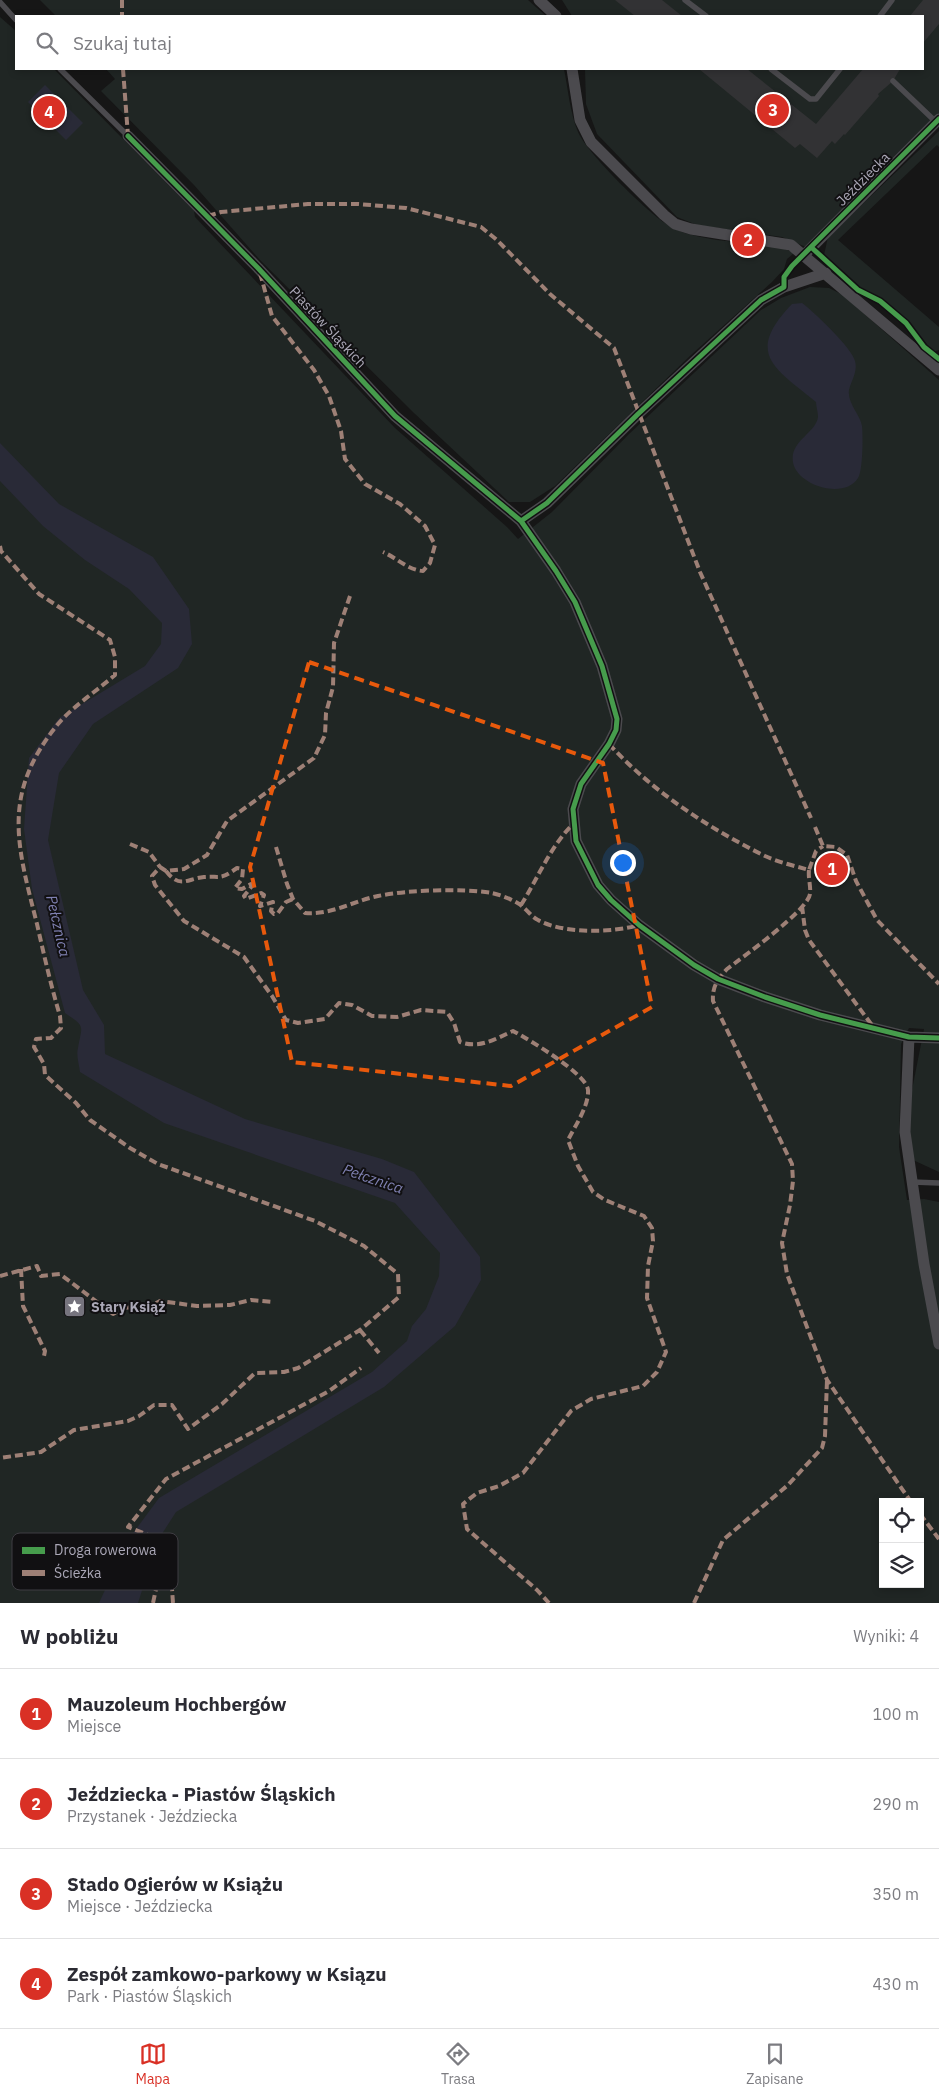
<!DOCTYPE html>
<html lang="pl">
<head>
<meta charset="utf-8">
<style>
  :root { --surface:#fff; --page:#f2f2f3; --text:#2b2b33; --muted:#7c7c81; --line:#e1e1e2; --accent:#d93025 }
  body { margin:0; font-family:"IBM Plex Sans",sans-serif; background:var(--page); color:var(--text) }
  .controls { position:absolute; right:15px; bottom:15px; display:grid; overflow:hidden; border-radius:0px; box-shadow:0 2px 8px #0003 }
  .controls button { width:45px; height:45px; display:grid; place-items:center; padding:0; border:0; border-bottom:1px solid var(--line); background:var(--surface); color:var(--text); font:25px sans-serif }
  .you { position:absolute; left:622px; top:862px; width:18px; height:18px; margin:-12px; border:4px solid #fff; border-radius:50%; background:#1a73e8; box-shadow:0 0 0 8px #1a73e833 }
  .badge { display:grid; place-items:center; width:32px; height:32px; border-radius:50%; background:var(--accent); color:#fff; font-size:16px; font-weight:700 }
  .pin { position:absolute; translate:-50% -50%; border:2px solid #fff; box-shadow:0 1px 5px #0006 }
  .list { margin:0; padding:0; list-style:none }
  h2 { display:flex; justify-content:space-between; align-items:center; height:65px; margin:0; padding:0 20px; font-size:21px }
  h2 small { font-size:16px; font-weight:400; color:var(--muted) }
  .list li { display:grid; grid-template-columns:32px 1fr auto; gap:15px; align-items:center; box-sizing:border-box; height:90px; padding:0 20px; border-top:1px solid var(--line) }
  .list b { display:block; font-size:19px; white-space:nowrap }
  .list p { margin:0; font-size:16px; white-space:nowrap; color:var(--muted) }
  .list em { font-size:16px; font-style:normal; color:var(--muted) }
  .icon { flex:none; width:28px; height:28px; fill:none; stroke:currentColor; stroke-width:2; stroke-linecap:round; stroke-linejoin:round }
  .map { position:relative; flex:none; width:939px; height:1603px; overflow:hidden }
  .search { position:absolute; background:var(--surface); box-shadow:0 2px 8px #0003; left:15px; right:15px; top:15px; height:55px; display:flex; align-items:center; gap:12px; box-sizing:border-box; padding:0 18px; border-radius:0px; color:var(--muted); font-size:19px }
  .sheet { height:425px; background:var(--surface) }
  nav { display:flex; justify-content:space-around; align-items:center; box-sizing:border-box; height:70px; border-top:1px solid var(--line); background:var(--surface); font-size:14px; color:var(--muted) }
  nav a { display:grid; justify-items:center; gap:2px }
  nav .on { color:var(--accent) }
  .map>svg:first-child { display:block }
  .green { fill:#202624; fill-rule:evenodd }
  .water { fill:#292a37 }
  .building { fill:#323234 }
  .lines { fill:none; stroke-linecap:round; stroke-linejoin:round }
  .lane { stroke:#4b4a4e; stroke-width:5.5 }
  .street { stroke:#4b4a4e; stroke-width:11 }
  .quiet { stroke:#9e8076; stroke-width:4; stroke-dasharray:8 4; stroke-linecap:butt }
  .cycleway-casing { stroke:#111012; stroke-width:8 }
  .cycleway { stroke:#469c4c; stroke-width:5 }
  .marked { fill:none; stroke:#e8590c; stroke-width:4; stroke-dasharray:10 6; stroke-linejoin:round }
  .labels { text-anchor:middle; stroke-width:4; stroke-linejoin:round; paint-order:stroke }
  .street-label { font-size:14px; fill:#aaa7b6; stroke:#111012 }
  .poi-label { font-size:14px; font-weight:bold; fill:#aaa7b6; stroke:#111012; text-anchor:start }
  .water-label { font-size:15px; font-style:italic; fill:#7f80b1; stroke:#111012 }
  .key { fill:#111012; stroke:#3f3d43; stroke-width:1 }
  .key-label { font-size:14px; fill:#aaa7b6 }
</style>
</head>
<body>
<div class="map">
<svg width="939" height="1603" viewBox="0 0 939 1603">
  <rect width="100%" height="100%" fill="#161616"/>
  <path class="green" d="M40,0H528L546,16H56Z
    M562,0H939V116L806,247L782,237L697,225L677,217L597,134L586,104L585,69H923V16H572Z
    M0,17L16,31V69H54L194,211L195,217L395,428L507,527L518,539L552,512L629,434L761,310L781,298L810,287L829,288L843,295L939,380V1172L913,1160L910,1135V1100L924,1029L909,1028L901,1044L899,1147L907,1200L924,1199L939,1202V1603H0ZM883,1502H920V1584H883Z
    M106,69H564C568,89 570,113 578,132C587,153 645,210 665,223C678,233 696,236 711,239C737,244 770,240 794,253L787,259L784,269L772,282L691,355L555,486L530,502H509L414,413L260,260L194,185L101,91L115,79Z
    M939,131V147L937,145L838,240L939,327V350L933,352L908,321L886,302L861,288L824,255L828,237Z"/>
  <path class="water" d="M45,85L83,123L66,140L28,102Z
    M802,303C813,311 853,349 855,361C858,372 851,381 849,390C847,403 860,414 862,426C863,435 863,471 858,478C845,499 802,487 794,466C786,442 816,434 818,417C818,412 816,406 816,402C775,368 744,354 792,304Z
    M0,443L59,504L153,557L189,609L192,644L178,668L93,724L59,773L48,840L83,990L104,1025L105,1054L245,1119L382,1159L414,1172L480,1257L481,1280L455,1326L384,1387L176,1512L158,1540L138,1603H99L128,1540L159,1498L372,1372L407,1341L412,1326L426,1309L439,1276L440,1253L395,1203L164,1123L80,1072C79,1064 76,1055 78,1048C82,1025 86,1027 65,1013L32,889L24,829L29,758L59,718L145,666L161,644L162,623L129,589L85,560L43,526L0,481Z"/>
  <path class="building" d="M615,0H662L682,16H635Z
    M923,0H939V24L923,43V16H910Z
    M699,69H747L816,124L863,69H900L893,81L878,94L879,96L845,135L844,134L835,144L832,141L817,158L800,144L795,148Z
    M835,852L843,857L841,862L842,868L847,871L842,880L832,879L829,884L820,878L822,875L820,868L816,865L821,856L825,859L832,857Z"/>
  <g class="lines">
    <path class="lane" d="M685,0L706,16
      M0,2L16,20
      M880,16L892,0
      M60,69L128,136
      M771,69L810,99H816L840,69
      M893,81L936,122
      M912,1182L939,1183"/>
    <path class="street" d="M539,0L556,16
      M572,69L580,120L591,142L664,215L675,224L691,229L791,245L939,370
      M128,136L258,268L395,416L521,521L556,571L575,602L602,666L617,719L616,730L609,744L581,784L573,809L576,841L598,885L611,900L639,925L694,965L718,979L765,997L820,1015L909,1037L939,1038
      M804,255L939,119
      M521,521L547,503L638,414L761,300L784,287L826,273
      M909,1037L905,1132L924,1264L939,1344"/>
    <path class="quiet" d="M122,0V16
      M123,69L128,136
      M208,216L221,212L308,204H358L406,208L481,227L497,240L550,294L614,348L700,572L811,818
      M260,273L272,316L314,370L329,396L341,431L345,459L365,484L400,504L425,526L435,545L430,563L423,571C408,570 397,558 383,552
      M0,546L1,551L39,594L110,640L115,657V675C99,689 71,708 58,724C1,794 17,845 37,924C44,955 51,986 60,1016L61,1028L51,1038L36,1039L34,1047L44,1064L45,1075L76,1103L90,1120L130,1148L158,1164L315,1221L364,1246L398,1274L399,1297L360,1330L298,1368L284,1372L255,1373L222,1404L188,1429L172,1405H154L139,1416L128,1421L74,1430L41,1452L0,1458
      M350,596L334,643L333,687L326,713L325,735L314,758L227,821L207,855L184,869L166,871L160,867L152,876L155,885L184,921L244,957L272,996L286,1020L298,1023L325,1019L339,1003L352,1005L372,1016L397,1017L421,1010L447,1012L454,1023L460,1042C480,1049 495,1039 513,1031C528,1039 587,1074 588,1090C589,1106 575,1126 568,1140L578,1166L593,1192L605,1200L644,1216L652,1228L653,1241L648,1266L647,1298L666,1352L657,1372L643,1386L591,1399L571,1411L523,1473L499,1486L477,1493L463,1504L467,1529L537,1590L549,1603
      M609,744C652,791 708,828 765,856C778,862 795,866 809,870L816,851L823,846
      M815,827L823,846L836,847L847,855L856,881L877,920L939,984
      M130,844L149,852L160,867
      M276,847L287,884L293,899L305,913C332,915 353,901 378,896C408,890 462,888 492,893C501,895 517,901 523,907C528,911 532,917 538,920C563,934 612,933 639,925
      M809,870C808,878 811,886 810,894C808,910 743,957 727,969C718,979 712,986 713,1001L792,1164L793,1181L790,1205L782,1243L787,1274L827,1380L911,1502
      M166,871C180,889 186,879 204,877C222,876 220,880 237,868L243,869L242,879L235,888L242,889L251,884L252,886L244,896L246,899L261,893L264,895L260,906L273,902L271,911L274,914L278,913L286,902L293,899
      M521,905C538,878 550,847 573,824
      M802,906L805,930L809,940L874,1028
      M21,1269L23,1306L45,1351L44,1356
      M0,1276L37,1266L41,1276L60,1274L113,1314L123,1308L151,1306L160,1301L197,1306L230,1305L251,1300L273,1302
      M360,1330L379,1353
      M920,1514L939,1539
      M153,1603L164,1552
      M173,1603L171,1575L161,1540L128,1527L166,1479L329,1391L361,1368
      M694,1603L723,1540L788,1485L822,1448L825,1436L827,1380"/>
    <defs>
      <path id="cycleway" d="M128,136L258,268L395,416L521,521L556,571L575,602L602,666L617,719L616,730L609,744L581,784L573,809L576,841L598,885L611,900L639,925L694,965L718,979L765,997L820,1015L909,1037L939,1038
        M811,247L858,290L880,301L906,323L924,347L939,359
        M521,521L547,503L638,414L761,300L784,287V277L792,266L939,119"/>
    </defs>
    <use href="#cycleway" class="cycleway-casing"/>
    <use href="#cycleway" class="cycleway"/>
  </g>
  <path class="marked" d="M309,662L603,763L652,1007L511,1086L292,1062L250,867Z"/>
  <defs>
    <symbol id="sight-square" viewBox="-11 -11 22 22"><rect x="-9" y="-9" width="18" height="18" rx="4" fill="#76747e" stroke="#111012"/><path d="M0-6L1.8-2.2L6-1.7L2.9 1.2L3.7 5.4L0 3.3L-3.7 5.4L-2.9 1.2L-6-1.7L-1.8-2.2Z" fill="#fff"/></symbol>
  </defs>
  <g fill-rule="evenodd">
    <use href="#sight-square" x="62" y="1294" width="25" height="25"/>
  </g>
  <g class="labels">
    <g class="street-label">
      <text transform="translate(863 179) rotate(-45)" y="5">Jeździecka</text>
      <text transform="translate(328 327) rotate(47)" y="5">Piastów Śląskich</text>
    </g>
    <g class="poi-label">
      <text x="91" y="1312">Stary Książ</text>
    </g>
    <g class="water-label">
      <text transform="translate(58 926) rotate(77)" y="5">Pełcznica</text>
      <text transform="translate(373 1179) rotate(19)" y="5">Pełcznica</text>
    </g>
  </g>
  <rect x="12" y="1533" width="166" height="57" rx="8" class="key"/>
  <rect x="22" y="1547" width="23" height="7" fill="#469c4c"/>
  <rect x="22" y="1570" width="23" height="6" fill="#9e8076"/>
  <g class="key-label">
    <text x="54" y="1555">Droga rowerowa</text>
    <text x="54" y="1578">Ścieżka</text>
  </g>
</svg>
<div class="controls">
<button><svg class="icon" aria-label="locate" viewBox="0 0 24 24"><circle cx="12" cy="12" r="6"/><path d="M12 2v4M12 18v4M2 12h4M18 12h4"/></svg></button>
<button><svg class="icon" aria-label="layers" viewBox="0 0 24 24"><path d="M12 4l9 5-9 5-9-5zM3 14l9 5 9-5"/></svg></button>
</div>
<div class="you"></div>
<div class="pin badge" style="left:832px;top:869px">1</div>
<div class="pin badge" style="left:748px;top:240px">2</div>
<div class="pin badge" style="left:773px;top:110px">3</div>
<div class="pin badge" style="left:49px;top:112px">4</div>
<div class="search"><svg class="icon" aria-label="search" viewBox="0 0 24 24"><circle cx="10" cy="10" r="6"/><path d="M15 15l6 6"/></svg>Szukaj tutaj</div>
</div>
<section class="sheet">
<h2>W pobliżu<small>Wyniki: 4</small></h2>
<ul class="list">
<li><span class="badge">1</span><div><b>Mauzoleum Hochbergów</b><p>Miejsce</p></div><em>100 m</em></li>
<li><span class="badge">2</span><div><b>Jeździecka - Piastów Śląskich</b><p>Przystanek · Jeździecka</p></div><em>290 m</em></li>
<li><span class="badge">3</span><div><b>Stado Ogierów w Książu</b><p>Miejsce · Jeździecka</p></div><em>350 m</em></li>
<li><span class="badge">4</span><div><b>Zespół zamkowo-parkowy w Ksiązu</b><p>Park · Piastów Śląskich</p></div><em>430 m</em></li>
</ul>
</section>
<nav>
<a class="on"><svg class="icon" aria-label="map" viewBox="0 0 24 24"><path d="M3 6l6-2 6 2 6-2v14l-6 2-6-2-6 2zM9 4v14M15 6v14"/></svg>Mapa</a>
<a><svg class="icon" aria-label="directions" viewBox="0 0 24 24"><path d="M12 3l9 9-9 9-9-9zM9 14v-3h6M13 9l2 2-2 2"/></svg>Trasa</a>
<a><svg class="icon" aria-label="saved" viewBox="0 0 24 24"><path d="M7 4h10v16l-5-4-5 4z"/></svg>Zapisane</a>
</nav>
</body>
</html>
